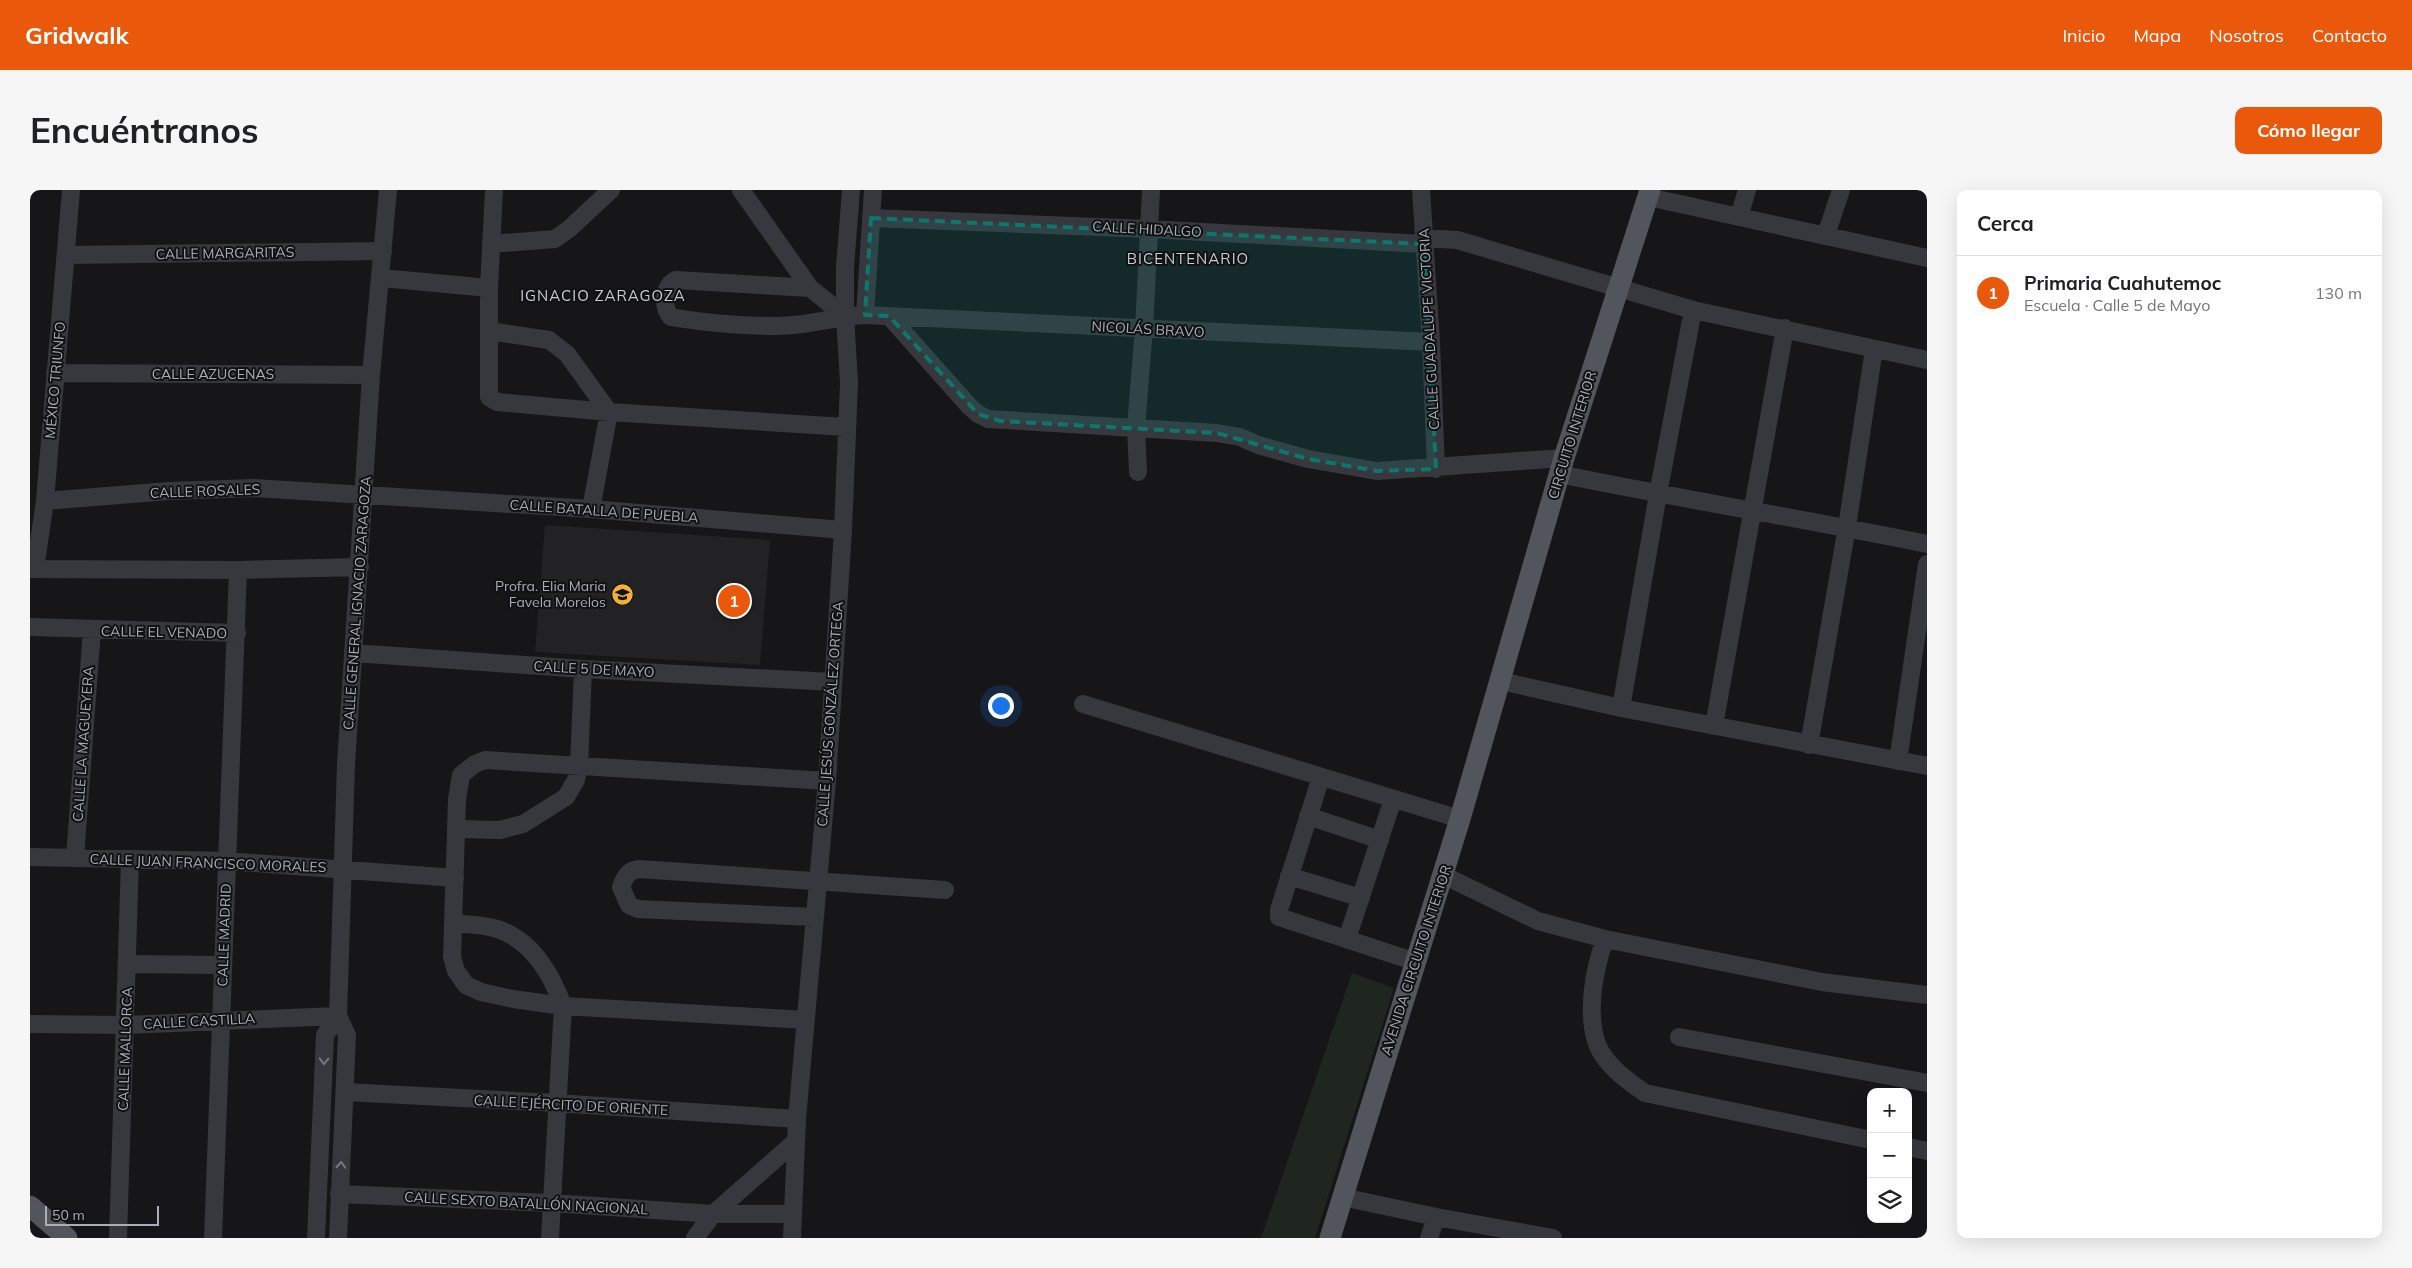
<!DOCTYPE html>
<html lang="es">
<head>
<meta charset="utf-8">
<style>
  :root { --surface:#fff; --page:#f6f6f6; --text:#202124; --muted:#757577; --line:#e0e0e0; --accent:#ea580c }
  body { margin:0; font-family:Mulish,sans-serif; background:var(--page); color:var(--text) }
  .controls { position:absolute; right:15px; bottom:15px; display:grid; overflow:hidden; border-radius:10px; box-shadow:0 5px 20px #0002 }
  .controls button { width:45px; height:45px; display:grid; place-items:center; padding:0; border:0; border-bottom:1px solid var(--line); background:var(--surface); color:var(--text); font:25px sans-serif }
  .scale { position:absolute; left:15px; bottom:12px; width:114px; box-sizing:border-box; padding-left:5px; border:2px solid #a8adb8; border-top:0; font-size:14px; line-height:18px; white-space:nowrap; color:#a8adb8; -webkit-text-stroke:4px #111113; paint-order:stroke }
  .you { position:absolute; left:970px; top:515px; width:18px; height:18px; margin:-12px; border:4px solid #fff; border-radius:50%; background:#1a73e8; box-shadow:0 0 0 8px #1a73e833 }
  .badge { display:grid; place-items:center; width:32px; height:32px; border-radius:50%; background:var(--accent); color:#fff; font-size:16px; font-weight:700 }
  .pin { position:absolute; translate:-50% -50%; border:2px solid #fff; box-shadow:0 1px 5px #0006 }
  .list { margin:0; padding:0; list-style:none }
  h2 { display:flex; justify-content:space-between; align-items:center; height:65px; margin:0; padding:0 20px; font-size:21px }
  h2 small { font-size:16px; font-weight:400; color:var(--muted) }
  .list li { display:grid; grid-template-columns:32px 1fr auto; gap:15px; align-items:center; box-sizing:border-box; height:75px; padding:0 20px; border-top:1px solid var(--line) }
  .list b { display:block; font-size:19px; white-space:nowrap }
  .list p { margin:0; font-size:16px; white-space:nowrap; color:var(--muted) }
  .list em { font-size:16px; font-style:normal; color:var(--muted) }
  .icon { flex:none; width:28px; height:28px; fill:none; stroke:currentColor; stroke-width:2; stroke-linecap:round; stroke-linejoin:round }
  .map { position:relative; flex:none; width:1897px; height:1048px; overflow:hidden; border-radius:10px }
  header { display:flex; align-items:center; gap:30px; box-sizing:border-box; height:70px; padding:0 25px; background:var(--accent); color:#fff }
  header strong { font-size:24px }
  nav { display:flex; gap:28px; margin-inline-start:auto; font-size:18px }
  .intro { display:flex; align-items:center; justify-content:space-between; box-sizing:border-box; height:120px; padding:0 30px }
  h1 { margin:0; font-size:35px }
  .button { padding:12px 22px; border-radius:10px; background:var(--accent); color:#fff; font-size:18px; font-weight:700 }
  main { display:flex; gap:30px; padding:0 30px }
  aside { flex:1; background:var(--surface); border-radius:10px; box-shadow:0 5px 20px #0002 }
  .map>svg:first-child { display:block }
  .built { fill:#222225 }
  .green { fill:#1e261f }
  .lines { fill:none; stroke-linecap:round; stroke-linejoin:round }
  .minor { stroke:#37383d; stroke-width:18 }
  .major { stroke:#53555c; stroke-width:21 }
  .oneway { stroke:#757881 }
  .marked { fill:#0f766e; fill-opacity:0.2; stroke:#0f766e; stroke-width:4; stroke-dasharray:10 6; stroke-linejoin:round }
  .labels { text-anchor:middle; stroke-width:4; stroke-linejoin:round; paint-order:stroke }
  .street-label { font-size:14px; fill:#a8adb8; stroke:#111113 }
  .poi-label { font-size:14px; fill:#a8adb8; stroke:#111113; text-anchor:end }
  .neighbourhood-label { font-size:15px; letter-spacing:1px; fill:#c9ccd4; stroke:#111113 }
</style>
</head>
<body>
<header>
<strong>Gridwalk</strong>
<nav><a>Inicio</a><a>Mapa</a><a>Nosotros</a><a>Contacto</a></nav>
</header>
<div class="intro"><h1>Encuéntranos</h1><a class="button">Cómo llegar</a></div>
<main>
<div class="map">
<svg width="1897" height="1048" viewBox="0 0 1897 1048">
  <rect width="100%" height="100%" fill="#161618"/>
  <path class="built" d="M515,335L740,350L730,475L505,462Z"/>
  <path class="green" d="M1322,783L1364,798L1285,1048H1231Z"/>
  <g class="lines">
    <path class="minor" d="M464,0L459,98V207L467,212L579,222L816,237
      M711,0L780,98L815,126
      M1391,0L1401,152L1406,279
      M1618,7L1897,68
      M1709,27L1717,0
      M841,28L1119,39L1394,54
      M1796,45L1811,0
      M1393,48L1427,50L1663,120L1897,170
      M461,54L525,49L539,39L581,0
      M37,65L353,61
      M351,88L459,98
      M780,98L646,90C633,95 632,117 641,127C675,133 730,138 763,135C788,133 811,126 835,125L1401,152
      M835,125L843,0
      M859,126L939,216L948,224L958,229L1187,243L1210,247L1228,255L1278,269L1347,281L1534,268
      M459,141L519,150L537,164L579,222L561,319
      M25,183L341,185
      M1108,282L1106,237L1114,139L1121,0
      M1529,284C1651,309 1775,329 1897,354
      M15,311L139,301L224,298L561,319L813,340
      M0,379L208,380L330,377
      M5,379L15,311L41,0
      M0,437L207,443
      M324,463L553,479L803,492
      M1471,491L1591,518L1897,576
      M1053,514L1430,629
      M1591,518L1628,304L1663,120
      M1684,536L1755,138
      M1779,555L1817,337L1844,159
      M1868,571L1897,374
      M1291,587L1249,720V727L1386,772
      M1278,626L1350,650
      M428,639L470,640L493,634L536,607L546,590L549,576L553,479
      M0,667L197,671L425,688
      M45,668L62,440
      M1413,685L1508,731L1575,749L1792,792L1897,805
      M1259,686L1331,708
      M784,727L608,719L599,715L591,697C595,687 598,680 609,679L915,700
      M424,733C441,735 462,735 477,743C505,756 523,788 533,816L520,1048
      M1317,749L1363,609
      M1575,749C1564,780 1556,822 1567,854C1575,875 1598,891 1615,903L1841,950
      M98,774L193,775
      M776,830L533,816L483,809L451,802L436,795L426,781L422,767L427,609L431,585L445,574L455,570L797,591
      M0,834L96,835L308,826
      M1649,847L1897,893
      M315,902L526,913L767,929
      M1878,957L1897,961
      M309,1004L522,1013L683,1024H763
      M1312,1007L1406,1027L1523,1048
      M88,1048L100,670
      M183,1048L208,380
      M286,1048L295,845L308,826
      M308,1048L317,845L308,826L316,575L341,185L358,0
      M665,1048L683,1024L766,951
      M762,1048L767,929L797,591L813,340L819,193L815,126V77L821,0
      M1399,1048L1406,1027"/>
    <path class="major" d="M0,1016L37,1048
      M1300,1048L1430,629L1534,268L1620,0"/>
  </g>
  <defs><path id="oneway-chevron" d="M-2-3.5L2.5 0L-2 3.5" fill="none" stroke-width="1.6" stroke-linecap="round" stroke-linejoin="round" transform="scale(1.25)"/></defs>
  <g class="oneway">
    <use href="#oneway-chevron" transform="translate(294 871) rotate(92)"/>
    <use href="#oneway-chevron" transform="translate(311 975) rotate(-87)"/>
  </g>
  <path class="marked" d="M841,28L1394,54L1406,279L1347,281L1278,269L1187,243L970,231L948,224L859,126L835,125Z"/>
  <defs>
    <symbol id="school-disc" viewBox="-11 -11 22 22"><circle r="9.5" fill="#f2b134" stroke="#111113"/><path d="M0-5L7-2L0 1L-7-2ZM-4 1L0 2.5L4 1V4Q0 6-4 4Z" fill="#111"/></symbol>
  </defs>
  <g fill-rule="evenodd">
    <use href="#school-disc" x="580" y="392" width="25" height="25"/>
  </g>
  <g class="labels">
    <g class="street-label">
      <text transform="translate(1117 39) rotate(3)" y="5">CALLE HIDALGO</text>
      <text transform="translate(195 63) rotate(-1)" y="5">CALLE MARGARITAS</text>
      <text transform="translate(1118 139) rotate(3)" y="5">NICOLÁS BRAVO</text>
      <text transform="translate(1399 139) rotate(-93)" y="5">CALLE GUADALUPE VICTORIA</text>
      <text x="183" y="189">CALLE AZUCENAS</text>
      <text transform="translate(25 190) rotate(-85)" y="5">MÉXICO TRIUNFO</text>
      <text transform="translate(1542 245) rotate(-73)" y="5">CIRCUITO INTERIOR</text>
      <text transform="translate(175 301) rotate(-2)" y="5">CALLE ROSALES</text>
      <text transform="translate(574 321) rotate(4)" y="5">CALLE BATALLA DE PUEBLA</text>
      <text transform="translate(327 413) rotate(-86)" y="5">CALLE GENERAL IGNACIO ZARAGOZA</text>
      <text transform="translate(134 442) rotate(1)" y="5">CALLE EL VENADO</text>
      <text transform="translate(564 479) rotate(3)" y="5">CALLE 5 DE MAYO</text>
      <text transform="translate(800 524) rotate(-86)" y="5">CALLE JESÚS GONZÁLEZ ORTEGA</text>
      <text transform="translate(53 554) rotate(-86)" y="5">CALLE LA MAGUEYERA</text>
      <text transform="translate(178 673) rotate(2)" y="5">CALLE JUAN FRANCISCO MORALES</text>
      <text transform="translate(194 745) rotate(-88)" y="5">CALLE MADRID</text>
      <text transform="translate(1386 770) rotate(-72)" y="5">AVENIDA CIRCUITO INTERIOR</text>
      <text transform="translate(169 831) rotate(-3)" y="5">CALLE CASTILLA</text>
      <text transform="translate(95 859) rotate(-88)" y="5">CALLE MALLORCA</text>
      <text transform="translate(541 915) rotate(3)" y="5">CALLE EJÉRCITO DE ORIENTE</text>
      <text transform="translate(496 1013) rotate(3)" y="5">CALLE SEXTO BATALLÓN NACIONAL</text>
    </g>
    <g class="poi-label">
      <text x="576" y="401">Profra. Elia Maria<tspan x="576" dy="16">Favela Morelos</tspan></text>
    </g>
    <g class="neighbourhood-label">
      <text x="1158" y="74">BICENTENARIO</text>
      <text x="573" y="111">IGNACIO ZARAGOZA</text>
    </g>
  </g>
</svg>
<div class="controls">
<button>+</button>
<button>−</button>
<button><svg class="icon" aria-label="layers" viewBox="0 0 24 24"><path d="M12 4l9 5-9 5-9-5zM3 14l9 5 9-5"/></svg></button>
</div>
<div class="scale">50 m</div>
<div class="you"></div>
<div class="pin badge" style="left:704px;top:411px">1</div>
</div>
<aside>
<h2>Cerca<small></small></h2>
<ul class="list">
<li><span class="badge">1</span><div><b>Primaria Cuahutemoc</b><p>Escuela · Calle 5 de Mayo</p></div><em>130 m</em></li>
</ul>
</aside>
</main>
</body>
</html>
